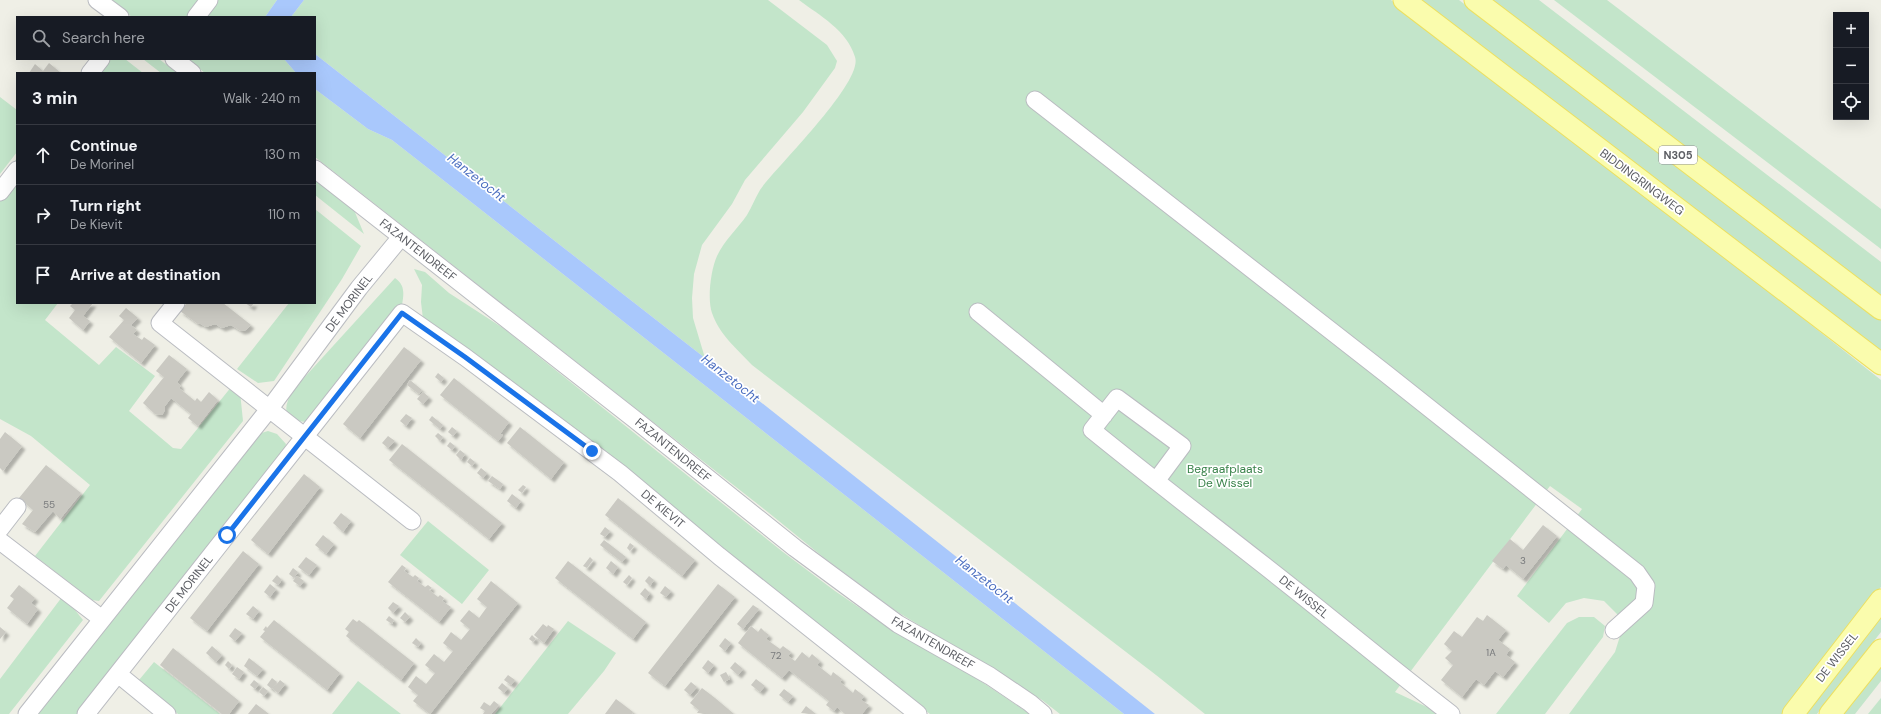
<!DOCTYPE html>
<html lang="en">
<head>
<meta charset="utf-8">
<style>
  :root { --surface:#171b24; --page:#20242c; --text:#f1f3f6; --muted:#9ea1a6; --line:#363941 }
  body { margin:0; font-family:"DM Sans",sans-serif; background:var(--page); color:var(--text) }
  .controls { position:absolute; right:12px; top:12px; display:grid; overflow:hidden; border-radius:0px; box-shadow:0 4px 16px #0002 }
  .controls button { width:36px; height:36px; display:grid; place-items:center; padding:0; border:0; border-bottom:1px solid var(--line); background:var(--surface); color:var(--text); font:20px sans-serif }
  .stop { position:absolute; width:12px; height:12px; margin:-9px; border:3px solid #1a73e8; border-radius:50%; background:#fff }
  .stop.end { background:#1a73e8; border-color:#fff; box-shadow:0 1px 4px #0008 }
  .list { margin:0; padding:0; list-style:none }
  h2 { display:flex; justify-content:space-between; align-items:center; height:52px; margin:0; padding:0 16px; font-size:17px }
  h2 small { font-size:13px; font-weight:400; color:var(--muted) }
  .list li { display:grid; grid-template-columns:26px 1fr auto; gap:12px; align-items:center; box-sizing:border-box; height:60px; padding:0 16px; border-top:1px solid var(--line) }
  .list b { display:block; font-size:15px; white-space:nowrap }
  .list p { margin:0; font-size:13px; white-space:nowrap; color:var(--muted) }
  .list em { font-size:13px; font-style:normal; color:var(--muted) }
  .icon { flex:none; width:22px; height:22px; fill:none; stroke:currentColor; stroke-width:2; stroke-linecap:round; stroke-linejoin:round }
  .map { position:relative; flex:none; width:1881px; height:714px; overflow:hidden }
  .search { position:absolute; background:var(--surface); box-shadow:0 4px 16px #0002; left:16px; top:16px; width:300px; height:44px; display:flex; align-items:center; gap:10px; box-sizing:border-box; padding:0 14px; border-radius:0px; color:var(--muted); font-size:15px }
  .panel { position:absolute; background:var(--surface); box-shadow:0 4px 16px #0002; left:16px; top:72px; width:300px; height:232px; border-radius:0px }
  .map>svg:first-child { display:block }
  .green { fill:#c3e5ca }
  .water { fill:#a9c8fc }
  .building { fill:#cac9c2; filter:url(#shadow) }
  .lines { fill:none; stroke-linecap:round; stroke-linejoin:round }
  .minor-casing { stroke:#babcc1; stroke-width:19 }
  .major-casing { stroke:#ece061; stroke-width:23 }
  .minor { stroke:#fff; stroke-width:17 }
  .major { stroke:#fafcad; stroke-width:21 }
  .route { stroke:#1a73e8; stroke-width:5 }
  .labels { text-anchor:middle; stroke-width:3.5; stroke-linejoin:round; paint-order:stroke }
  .number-label { font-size:10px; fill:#787a7c }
  .shield { fill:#fff; stroke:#8e8f93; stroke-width:1 }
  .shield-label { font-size:11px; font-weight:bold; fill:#5d5f65 }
  .street-label { font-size:12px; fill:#5d5f65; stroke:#fff }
  .park-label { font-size:12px; fill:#388249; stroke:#fff }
  .water-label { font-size:13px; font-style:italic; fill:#4b6ec0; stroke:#fff }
</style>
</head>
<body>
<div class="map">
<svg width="1881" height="714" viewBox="0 0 1881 714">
  <defs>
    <filter id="shadow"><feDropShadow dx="3.5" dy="3.5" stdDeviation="1" flood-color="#0004"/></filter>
  </defs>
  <rect width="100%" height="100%" fill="#efefe6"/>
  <path class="green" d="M110,0H277L265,17H132Z
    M304,0H768L827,45L837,61L835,68L803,112L745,180L732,204L702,245L694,274L692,298L693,318L705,358L315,54V17H291Z
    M799,0H1391L1677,219L1881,380V587L1782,714H1569L1615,652L1621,633L1617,614L1604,601L1584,598L1566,603L1549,623L1517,596L1582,509L1550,486L1395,692L1442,714H1205L1156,675L752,365C737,349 719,334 712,313C707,299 711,269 717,256C724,241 738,228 747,215C752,207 755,198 760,190C776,167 864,82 855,57C847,30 820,16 799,0Z
    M1415,0H1459L1881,320V358Z
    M1486,0H1539L1881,262V301Z
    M1554,0H1607L1881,209V249Z
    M93,59H125L143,73H83Z
    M143,59H159L177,73H161Z
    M187,59H284L296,73H205Z
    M315,89L368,129L392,140L1124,714H1060L1042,700L896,611L823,557L769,513L315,157Z
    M0,97L17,110V152L0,174Z
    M17,158V303H58L45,320L99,365L116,347L155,376L129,411L173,448L181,449L232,386L240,392L243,421L99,601L92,600L35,556L90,485L31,436L0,419V181Z
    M315,180L354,210L364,234L315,195Z
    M315,209L361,246L342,279L274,381L258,383L237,369L289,303H315Z
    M414,269L425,272L449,293L503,328L783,552L835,591L876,619L940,654L1030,714H930L423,319L421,302L422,285Z
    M395,278C405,285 404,293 402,305L307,422C284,420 282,411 292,391Z
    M268,431L277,434L286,444L283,457L79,714H35L255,435Z
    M428,521L489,570L462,604L400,555Z
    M62,597L71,605L83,620L9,714H0V679Z
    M1881,611V632L1817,714H1800Z
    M1579,617H1594L1605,626L1603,637L1545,714H1496L1567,623Z
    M568,621L616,653L604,671L568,714H495Z
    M1881,659V681L1855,714H1837Z
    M154,662L220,714H178L139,680Z
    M358,681L401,714H332Z
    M1881,698V714H1868Z"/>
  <path class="water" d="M277,0H304L291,17H265Z
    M315,54L705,358L1155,714H1124L392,140L368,129L315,89V73H296L284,59H315Z"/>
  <path class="building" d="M49,63L61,73H29L35,64L43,71Z
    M73,303H93L83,316L90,321L83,330L69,318L75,310L70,306Z
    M187,303H223L251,325L246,330L241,331L231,325L222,328L215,324L206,327L199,323L198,324L180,311Z
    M245,303H254L251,307Z
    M126,308L138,318L131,325L137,330L133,334L142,340L144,337L155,345L141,363L109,337L124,320L119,316Z
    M404,347L421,360L360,438L343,424Z
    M169,355L187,369L177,382L181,386L179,388L195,401L197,398L201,402L209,392L218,400L198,426L188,418L191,414L171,398L165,406V410L162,415L155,414L143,403L164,377L156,371Z
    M438,373L444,378L441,382L435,377Z
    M454,378L509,422L500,434L503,435L498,441L440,395Z
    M410,380L422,390L419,394L407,385Z
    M423,392L429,397L423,404L417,399Z
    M406,414L412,418L406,426L400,421Z
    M432,416L443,425L440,429L429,420Z
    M452,427L457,431L453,436L448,432Z
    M520,427L564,462L551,479L507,443Z
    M5,432L22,446L3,471L0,468V439Z
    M438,433L443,437L440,441L435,436Z
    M388,436L395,441L388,448L382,443Z
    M450,442L455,446L452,450L447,446Z
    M402,444L502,523L489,539L389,460Z
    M460,450L465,454L461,460L456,455Z
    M470,458L475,462L472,466L467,462Z
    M46,465L81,493L60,519L53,511L35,532L22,524L33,510L19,498Z
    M481,468L487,473L483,478L477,473Z
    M304,474L320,487L268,554L251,540Z
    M492,476L503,484L500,489L488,481Z
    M523,485L526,487L522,493L518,490Z
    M512,494L521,501L516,508L507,501Z
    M618,498L695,560L682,576L605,515Z
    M341,513L351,521L343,532L333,523Z
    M1543,525L1557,536L1523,579L1506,565L1503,569L1492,561L1510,539L1523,550Z
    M605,527L610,531L605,537L600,534Z
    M323,535L334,544L326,554L315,545Z
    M604,540L626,557L622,562L600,545Z
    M630,543L634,546L630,551L627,548Z
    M243,551L259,564L207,631L190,618Z
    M306,557L317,565L309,575L298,567Z
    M590,557L593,560L587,568L583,566Z
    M568,561L646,622L633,639L555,578Z
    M611,561L618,567L613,574L606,568Z
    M402,565L406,568L404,571L413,577L415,575L419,578L417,581L425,587L428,585L432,588L429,590L438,597L440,595L444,598L442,601L451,607L439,622L388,582Z
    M293,568L298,572L294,578L289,574Z
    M277,575L282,580L278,585L272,581Z
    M629,575L632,578L627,585L623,582Z
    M297,576L304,581L300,586L293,581Z
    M649,576L654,580L650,586L645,581Z
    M491,581L518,603L430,714L413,701L418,695L408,687L416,676L426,684L431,678L435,673L425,665L434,654L444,662L453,651L443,643L451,632L461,640L470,629L460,621L469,610L479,618L487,607L477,599Z
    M270,584L276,589L270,597L264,592Z
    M718,584L735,597L665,686L648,673Z
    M19,585L35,598L31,603L38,609L27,624L7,608L14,599L10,596Z
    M665,586L671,591L666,597L660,593Z
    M645,588L650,593L646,599L640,594Z
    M393,602L399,606L393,613L388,608Z
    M753,605L759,609L743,629L737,624Z
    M253,606L259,611L253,619L246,614Z
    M405,612L410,617L405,622L400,618Z
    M1487,615L1506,630L1498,640L1510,649L1506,655L1515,662L1503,677L1495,671L1484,685L1476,679L1462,697L1441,680L1453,665L1445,658L1452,651L1444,644L1454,631L1462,637L1477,617L1483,621Z
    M389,616L394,620L392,624L386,620Z
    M353,619L357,622L359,620L414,663L401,680L346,636L349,632L345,629Z
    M274,620L340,673L327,690L260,637L265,631L263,630L266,626L267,628Z
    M543,624L547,627L548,625L554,629L544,643L534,635Z
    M751,626L758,632L761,628L765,632L769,635L766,639L780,649L783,646L791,652L788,656L795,661L802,652L809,658L812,654L820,661L817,665L831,676L833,672L842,679L840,682L853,693L855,689L864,696L861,700L869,705L862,714H845L837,707L834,711L826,705L829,701L789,670L782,678L738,643Z
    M0,627L6,632L0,639Z
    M235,628L242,633L235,641L229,636Z
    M532,635L536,639L533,642L529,639Z
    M416,638L421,643L418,647L412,643Z
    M725,638L731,643L725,651L719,646Z
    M212,646L222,655L216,662L206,653Z
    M173,648L239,701L229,714H222L160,665Z
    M249,658L263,669L257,676L244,666Z
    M708,660L714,665L708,673L702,668Z
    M228,661L232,665L229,669L225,665Z
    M735,662L743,669L738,675L730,668Z
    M237,667L244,672L239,679L232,674Z
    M726,672L730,679L724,682L720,675Z
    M508,675L515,680L511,685L504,680Z
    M272,678L277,682L272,689L267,685Z
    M756,679L765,686L760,692L751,685Z
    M254,680L259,684L255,689L250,685Z
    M280,680L285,684L278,693L273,689Z
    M691,682L697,687L690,695L684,690Z
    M502,683L508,688L504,693L498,688Z
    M263,687L268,691L264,696L259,692Z
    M702,688L715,698L734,714L697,713L699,710L690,703Z
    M784,689L793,696L788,702L779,695Z
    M616,699L633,712L632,714H605Z
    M494,701L499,705L491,714H483L485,711L480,708L484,702L490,706Z
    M256,704L269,714H248Z
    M806,706L816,714L801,713Z"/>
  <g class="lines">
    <defs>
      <path id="minor" d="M97,0L120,17
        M196,17L209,0
        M174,59L192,73
        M90,73L101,59
        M1035,100L1385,373L1637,573L1646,586L1644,603L1614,630
        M315,169L633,418L795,548L898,624L990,676L1030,703L1043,714
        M0,192L17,170
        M176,303L160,323L412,521
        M978,312L1104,415
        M1156,481L1182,446L1117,398L1092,430C1162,487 1234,541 1304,597C1353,636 1401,676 1451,714
        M0,529L17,507
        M0,541L102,619
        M118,674L167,714
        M27,714L270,408L359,288L401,237
        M86,714L402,313L465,357L620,473L719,556L918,714"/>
      <path id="major" d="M1404,0L1881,364
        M1475,0L1881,309
        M1793,714L1881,600
        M1830,714L1881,650"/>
    </defs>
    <use href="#minor" class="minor-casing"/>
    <use href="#major" class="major-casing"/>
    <use href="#minor" class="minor"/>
    <use href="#major" class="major"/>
  </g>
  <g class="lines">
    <path class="route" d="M227,535L402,313L465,357L592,451"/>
  </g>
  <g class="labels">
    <g class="number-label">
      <text x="49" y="508">55</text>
      <text x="1523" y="564">3</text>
      <text x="1491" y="656">1A</text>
      <text x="776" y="659">72</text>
    </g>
    <rect class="shield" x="1659" y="146" width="38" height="18" rx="3"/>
    <g class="shield-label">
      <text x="1678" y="159">N305</text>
    </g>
    <g class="street-label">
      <text transform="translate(1642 182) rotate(37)" y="4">BIDDINGRINGWEG</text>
      <text transform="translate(418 250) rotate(38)" y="4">FAZANTENDREEF</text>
      <text transform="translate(349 303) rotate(-53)" y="4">DE MORINEL</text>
      <text transform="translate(673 450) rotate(39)" y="4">FAZANTENDREEF</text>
      <text transform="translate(663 509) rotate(40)" y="4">DE KIEVIT</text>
      <text transform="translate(189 584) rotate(-52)" y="4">DE MORINEL</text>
      <text transform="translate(1304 597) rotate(39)" y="4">DE WISSEL</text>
      <text transform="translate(933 643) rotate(30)" y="4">FAZANTENDREEF</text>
      <text transform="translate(1837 657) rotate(-52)" y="4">DE WISSEL</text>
    </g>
    <g class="park-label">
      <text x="1225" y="473">Begraafplaats<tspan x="1225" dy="14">De Wissel</tspan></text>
    </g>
    <g class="water-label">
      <text transform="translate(477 177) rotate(38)" y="5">Hanzetocht</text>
      <text transform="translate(731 378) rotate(38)" y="5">Hanzetocht</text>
      <text transform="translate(985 579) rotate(38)" y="5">Hanzetocht</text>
    </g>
  </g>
</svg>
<div class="controls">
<button>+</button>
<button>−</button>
<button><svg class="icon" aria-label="locate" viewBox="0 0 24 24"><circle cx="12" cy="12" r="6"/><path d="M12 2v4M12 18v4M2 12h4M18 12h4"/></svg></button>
</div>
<div class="stop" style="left:227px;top:535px"></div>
<div class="stop end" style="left:592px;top:451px"></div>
<div class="search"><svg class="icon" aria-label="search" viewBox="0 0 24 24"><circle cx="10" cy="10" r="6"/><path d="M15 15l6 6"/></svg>Search here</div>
<section class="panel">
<h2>3 min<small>Walk · 240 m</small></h2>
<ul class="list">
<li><svg class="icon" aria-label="ahead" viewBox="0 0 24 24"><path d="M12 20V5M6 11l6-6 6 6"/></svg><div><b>Continue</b><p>De Morinel</p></div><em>130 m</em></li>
<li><svg class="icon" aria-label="right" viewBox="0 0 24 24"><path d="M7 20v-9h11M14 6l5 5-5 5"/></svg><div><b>Turn right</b><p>De Kievit</p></div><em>110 m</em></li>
<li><svg class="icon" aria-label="arrive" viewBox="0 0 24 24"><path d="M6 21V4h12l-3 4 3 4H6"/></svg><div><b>Arrive at destination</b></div></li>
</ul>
</section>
</div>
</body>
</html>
